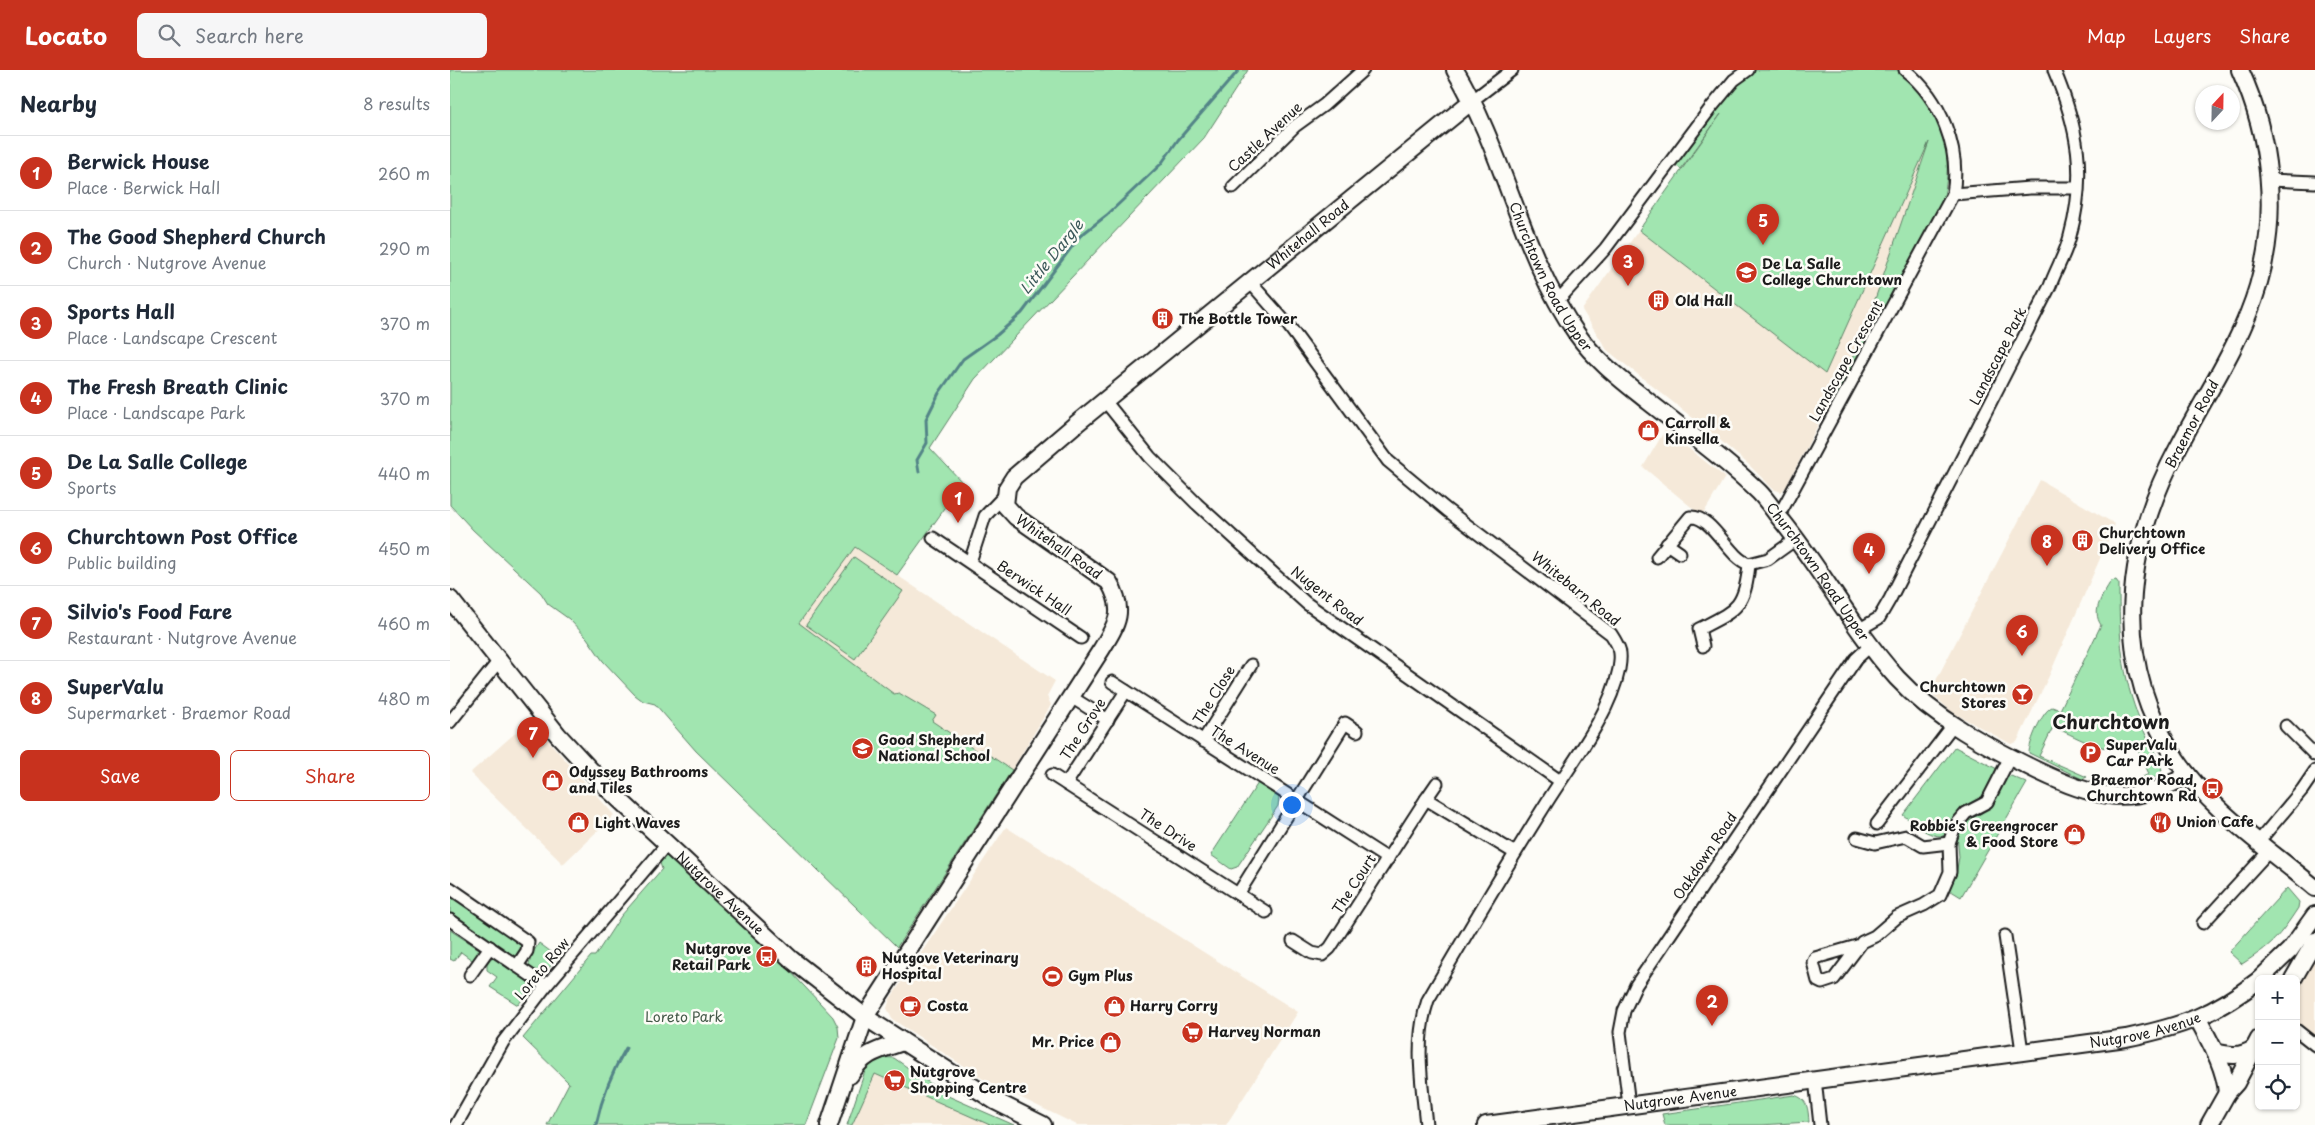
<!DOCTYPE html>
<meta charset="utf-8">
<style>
body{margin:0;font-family:"Playpen Sans",sans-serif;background:#f6f6f7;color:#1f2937}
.controls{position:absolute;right:15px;bottom:15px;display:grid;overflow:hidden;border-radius:8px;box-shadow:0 1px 4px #0004}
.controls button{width:45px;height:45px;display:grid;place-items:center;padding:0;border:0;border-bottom:1px solid #e0e1e3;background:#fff;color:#1f2937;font:25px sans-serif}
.compass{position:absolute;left:1745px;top:15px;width:45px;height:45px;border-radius:50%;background:#fff;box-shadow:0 1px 4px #0004;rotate:22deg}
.you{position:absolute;left:841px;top:734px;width:18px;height:18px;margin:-12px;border:4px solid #fff;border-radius:50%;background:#1a73e8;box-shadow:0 0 0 8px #1a73e833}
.badge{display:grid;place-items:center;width:32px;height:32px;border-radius:50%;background:#c8321e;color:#fff;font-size:16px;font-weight:700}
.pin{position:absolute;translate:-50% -41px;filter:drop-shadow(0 1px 2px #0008)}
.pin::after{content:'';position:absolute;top:26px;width:18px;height:15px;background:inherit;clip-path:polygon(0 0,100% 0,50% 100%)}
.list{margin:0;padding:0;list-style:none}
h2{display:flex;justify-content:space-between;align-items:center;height:65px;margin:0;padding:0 20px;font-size:21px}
h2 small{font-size:16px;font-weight:400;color:#747a83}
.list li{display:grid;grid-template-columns:32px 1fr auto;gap:15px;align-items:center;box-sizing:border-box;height:75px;padding:0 20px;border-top:1px solid #e0e1e3}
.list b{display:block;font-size:19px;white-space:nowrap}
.list p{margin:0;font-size:16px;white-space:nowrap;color:#747a83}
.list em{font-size:16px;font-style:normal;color:#747a83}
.actions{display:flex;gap:10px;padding:15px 20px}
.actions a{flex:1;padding:11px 0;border:1px solid #c8321e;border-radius:8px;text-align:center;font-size:18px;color:#c8321e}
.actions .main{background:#c8321e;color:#fff}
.icon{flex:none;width:28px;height:28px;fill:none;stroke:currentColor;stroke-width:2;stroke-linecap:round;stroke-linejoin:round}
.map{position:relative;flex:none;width:1865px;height:1055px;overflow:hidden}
header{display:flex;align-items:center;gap:30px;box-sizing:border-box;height:70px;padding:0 25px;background:#c8321e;color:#fff}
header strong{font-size:24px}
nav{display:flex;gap:28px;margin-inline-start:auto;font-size:18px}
.search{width:350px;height:45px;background:#f6f6f7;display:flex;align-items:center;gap:12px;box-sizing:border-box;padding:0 18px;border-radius:8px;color:#747a83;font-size:19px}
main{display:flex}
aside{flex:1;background:#fff}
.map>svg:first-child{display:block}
.built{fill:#f5e9d9}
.green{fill:#a1e5b0;stroke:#5e8066}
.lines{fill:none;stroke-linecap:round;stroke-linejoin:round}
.stream{stroke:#538487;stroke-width:3}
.street-casing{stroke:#1c1c1c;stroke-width:15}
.secondary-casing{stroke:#1c1c1c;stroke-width:20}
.street{stroke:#fdfcf7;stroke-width:11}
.secondary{stroke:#fdfcf7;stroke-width:16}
.labels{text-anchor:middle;stroke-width:5;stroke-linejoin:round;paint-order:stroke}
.street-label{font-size:14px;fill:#1c1c1c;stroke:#fdfcf7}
.poi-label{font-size:14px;font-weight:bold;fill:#1c1c1c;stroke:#fdfcf7;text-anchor:start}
.park-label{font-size:14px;fill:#445848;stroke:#fdfcf7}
.water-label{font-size:15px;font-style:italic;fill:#3c595a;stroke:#fdfcf7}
.district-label{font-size:19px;font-weight:bold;fill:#1c1c1c;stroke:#fdfcf7}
</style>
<header>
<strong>Locato</strong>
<div class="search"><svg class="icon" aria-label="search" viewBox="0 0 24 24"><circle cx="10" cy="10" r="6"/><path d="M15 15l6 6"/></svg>Search here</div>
<nav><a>Map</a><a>Layers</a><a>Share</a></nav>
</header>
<main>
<aside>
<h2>Nearby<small>8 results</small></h2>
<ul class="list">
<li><span class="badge">1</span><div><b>Berwick House</b><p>Place · Berwick Hall</p></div><em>260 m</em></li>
<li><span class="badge">2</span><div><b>The Good Shepherd Church</b><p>Church · Nutgrove Avenue</p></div><em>290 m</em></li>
<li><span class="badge">3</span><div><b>Sports Hall</b><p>Place · Landscape Crescent</p></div><em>370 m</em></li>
<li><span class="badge">4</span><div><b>The Fresh Breath Clinic</b><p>Place · Landscape Park</p></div><em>370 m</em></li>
<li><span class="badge">5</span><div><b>De La Salle College</b><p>Sports</p></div><em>440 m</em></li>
<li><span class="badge">6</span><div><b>Churchtown Post Office</b><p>Public building</p></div><em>450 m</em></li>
<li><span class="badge">7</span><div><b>Silvio's Food Fare</b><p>Restaurant · Nutgrove Avenue</p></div><em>460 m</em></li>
<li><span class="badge">8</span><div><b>SuperValu</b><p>Supermarket · Braemor Road</p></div><em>480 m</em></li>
</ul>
<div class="actions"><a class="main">Save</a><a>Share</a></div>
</aside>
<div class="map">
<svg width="1865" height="1055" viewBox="0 0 1865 1055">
<rect width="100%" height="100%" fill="#fdfcf7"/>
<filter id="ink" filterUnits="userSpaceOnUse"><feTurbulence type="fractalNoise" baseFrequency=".02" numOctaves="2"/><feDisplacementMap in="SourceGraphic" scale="10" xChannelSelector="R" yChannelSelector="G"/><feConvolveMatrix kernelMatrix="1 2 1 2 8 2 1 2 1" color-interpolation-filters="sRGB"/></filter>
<g filter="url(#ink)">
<g class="built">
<polygon points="1366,0 1470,50 1483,62 1410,273 1336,417 1331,422 1323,419 1298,394 1258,360 1157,280 1132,240 1271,44"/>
<polygon points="1215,360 1275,407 1252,446 1193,397"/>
<polygon points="1590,410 1665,454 1599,606 1567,672 1561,674 1502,642 1480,622"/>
<polygon points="405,477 605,611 597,626 601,635 562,700 447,877 246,681"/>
<polygon points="80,650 164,745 113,794 20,703"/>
<polygon points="556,757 848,942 776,1055 627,1055 536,1011 442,949 437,938 440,929"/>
<polygon points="1865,885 1865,969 1846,953 1846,916"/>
<polygon points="444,988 498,1026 564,1055 397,1055 417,995"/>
</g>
<g class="green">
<polygon points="0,0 798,0 754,68 525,309 480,378 513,413 447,505 405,477 349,553 444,624 449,623 486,645 482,651 528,682 530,679 562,700 447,877 246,681 205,634 193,631 185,625 153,591 137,568 119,549 98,534 91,523 23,460 0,435"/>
<path d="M 1304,0 L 1448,0 C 1492,38 1508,84 1490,140 L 1386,333 L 1380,330 L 1410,273 L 1479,72 L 1375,304 L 1189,160 L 1271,44 L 1231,99 L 1225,95 L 1291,10 Z"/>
<polygon points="404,487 453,521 405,589 356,555"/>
<path d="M 1666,510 L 1669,514 C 1669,567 1671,604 1691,654 C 1697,670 1707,684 1712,700 L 1709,706 L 1679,717 L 1650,715 L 1651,712 L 1680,713 L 1699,704 L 1686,675 C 1649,685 1636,670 1603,657 L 1589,686 L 1637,707 L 1632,709 L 1579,683 C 1579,673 1592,641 1602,637 L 1610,640 L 1651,555 C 1641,540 1653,525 1661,511 Z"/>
<path d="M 1505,677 L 1549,700 L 1536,724 L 1527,733 L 1511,742 L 1501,751 L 1494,766 C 1477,767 1465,754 1453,745 Z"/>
<polygon points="1561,706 1577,713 1511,827 1498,819 1506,805 1509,787 1507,764 1514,754 1533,742 1540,735 1556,708"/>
<polygon points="808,713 829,727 828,736 787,797 781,799 761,785"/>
<polygon points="226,779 383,947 388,957 389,968 356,1055 97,1055 119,1013 73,968 141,886 145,886 171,846 212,799 210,793 216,784"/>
<path d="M 1837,818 L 1849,832 L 1848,838 C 1829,867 1822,875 1792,894 L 1779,882 Z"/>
<polygon points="0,823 72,873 72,882 63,887 0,844"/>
<polygon points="0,860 32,881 27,889 22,890 11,882 4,891 0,889"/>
<polygon points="89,873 108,887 93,905 78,898 82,884"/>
<path d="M 41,888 C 56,888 73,906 82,917 L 68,935 L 40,917 L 47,907 L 37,900 L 37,894 Z"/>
<polygon points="428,987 444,988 498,1026 564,1055 540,1055 425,1004 402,1055 397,1055 417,995"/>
<path d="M 1344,1025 C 1358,1029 1358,1039 1359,1052 L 1310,1055 L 1215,1055 L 1212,1044 Z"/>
</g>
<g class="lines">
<g class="stream">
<polyline points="469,402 467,390 477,373 476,349 489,323 513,289 547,265 572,243 630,166 657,145 711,94 728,70 789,0"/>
<path d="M 146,1055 C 152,1027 161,1003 176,978"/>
</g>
<defs>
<g id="street">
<polyline points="1023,30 1062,0"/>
<polyline points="1818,110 1865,112"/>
<polyline points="783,117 845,56 874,35 913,0"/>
<polyline points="1503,124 1580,118 1627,118"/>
<path d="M 800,212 L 838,255 L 938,391 L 997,440 L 1161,564 C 1170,578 1172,582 1169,599 C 1160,645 1122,692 1097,732 C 1056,797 1017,863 978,930 C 964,971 972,1013 976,1055"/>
<polyline points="1105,229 1113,225 1155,179 1260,39 1284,10 1298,0"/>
<polyline points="655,331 700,387 747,434 856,533 1110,711"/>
<path d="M 1327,445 L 1333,438 L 1503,124 C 1511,79 1491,29 1455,0"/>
<polyline points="483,468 631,568"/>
<polyline points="1217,474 1230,483"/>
<path d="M 1207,487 L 1240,447 C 1263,445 1278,488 1299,494 L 1318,489 L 1346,469"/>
<polyline points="520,492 535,446 555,425"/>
<path d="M 1410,559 L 1429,548 L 1440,529 L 1600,216 C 1606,199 1616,183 1620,166 C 1637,104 1628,57 1604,0"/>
<path d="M 1253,576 L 1249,559 C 1286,540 1295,538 1299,494"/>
<polyline points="662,612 938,789"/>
<polyline points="621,627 658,650"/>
<polyline points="0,652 48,592"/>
<polyline points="1836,656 1865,685"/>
<polyline points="753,671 801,595"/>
<polyline points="602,705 816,842"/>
<polyline points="616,714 676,621"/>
<polyline points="976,729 987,713"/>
<polyline points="1427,754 1503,655"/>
<polyline points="1407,768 1425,773 1456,766 1473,776 1499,773 1505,756 1516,743 1537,732 1560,687"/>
<polyline points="1809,771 1852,720 1865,701"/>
<polyline points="0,818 78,872 77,881 67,896"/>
<polyline points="788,824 895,653 907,661"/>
<polyline points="0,850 96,916"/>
<polyline points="1753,853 1820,780"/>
<polyline points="1555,866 1572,981"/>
<polyline points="843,871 862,883 872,885 880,878 976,729 1065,783"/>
<polyline points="1407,876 1365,888 1363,892 1368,911 1372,913 1384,909 1412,872 1425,866 1447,847 1474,835 1490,825 1500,802 1499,773"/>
<polyline points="20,905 40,877"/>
<polyline points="1846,960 1865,975"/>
<polyline points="1365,1009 1370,1055"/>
<polyline points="1179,1035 1170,962 1174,941 1186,915 1406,589 1421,575"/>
<polyline points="6,1055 53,972 96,916 217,774"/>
</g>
<g id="secondary">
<path id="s1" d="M 1005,0 C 1055,83 1071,184 1127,264 C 1146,291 1173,311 1199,332 C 1236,361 1275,389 1309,422 C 1318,431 1325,443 1333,452 C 1373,502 1404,560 1447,608 C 1486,650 1537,676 1588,701 C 1645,728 1681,738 1738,705"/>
<path d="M 1790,0 C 1821,68 1829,144 1808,216 C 1791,274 1755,325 1728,378 C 1674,479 1661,590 1726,689 C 1760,740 1819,779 1865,818"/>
<path id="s2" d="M 0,529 L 108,665 L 160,721 L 342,890 L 415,947 L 545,1031 L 593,1055"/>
<polyline points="1810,909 1840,880 1865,845"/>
<polyline points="1843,909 1865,871"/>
<path d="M 1748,949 C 1760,972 1775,997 1777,1023"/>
<path d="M 1765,982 C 1780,986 1790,987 1803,979"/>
<path d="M 400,1005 C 414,982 429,980 453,972"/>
<path id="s3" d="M 379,1055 L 415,947 L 651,580 C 667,554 676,541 659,512 L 566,447 L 555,435 L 557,418 L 564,407 L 626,354 L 1023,30"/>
<path id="s4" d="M 1036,1055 L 1676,968 C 1733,956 1762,946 1809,910"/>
<polyline points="1759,1055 1777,1023 1786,1013 1809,969"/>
</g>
</defs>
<use href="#street" class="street-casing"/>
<use href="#secondary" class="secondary-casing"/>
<use href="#street" class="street"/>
<use href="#secondary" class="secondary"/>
</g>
</g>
<defs>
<symbol id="school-disc" viewBox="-11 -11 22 22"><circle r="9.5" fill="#c8321e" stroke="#fdfcf7"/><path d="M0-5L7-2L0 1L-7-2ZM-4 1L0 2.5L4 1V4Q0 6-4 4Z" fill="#fff"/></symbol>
<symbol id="building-disc" viewBox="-11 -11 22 22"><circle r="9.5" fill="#c8321e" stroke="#fdfcf7"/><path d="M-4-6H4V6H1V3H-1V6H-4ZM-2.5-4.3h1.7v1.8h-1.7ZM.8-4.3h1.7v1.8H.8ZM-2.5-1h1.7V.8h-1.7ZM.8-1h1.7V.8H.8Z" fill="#fff"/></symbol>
<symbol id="shop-disc" viewBox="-11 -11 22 22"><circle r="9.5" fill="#c8321e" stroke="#fdfcf7"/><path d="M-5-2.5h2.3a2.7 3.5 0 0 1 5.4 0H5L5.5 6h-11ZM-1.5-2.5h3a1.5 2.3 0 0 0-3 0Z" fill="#fff"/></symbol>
<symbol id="bar-disc" viewBox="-11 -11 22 22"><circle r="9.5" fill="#c8321e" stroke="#fdfcf7"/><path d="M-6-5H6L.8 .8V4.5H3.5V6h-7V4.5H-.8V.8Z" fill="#fff"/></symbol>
<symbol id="parking-disc" viewBox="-11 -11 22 22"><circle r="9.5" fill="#c8321e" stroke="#fdfcf7"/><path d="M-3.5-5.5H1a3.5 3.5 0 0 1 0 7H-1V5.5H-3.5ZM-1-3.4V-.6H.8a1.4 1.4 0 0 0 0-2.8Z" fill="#fff"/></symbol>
<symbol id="bus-disc" viewBox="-11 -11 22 22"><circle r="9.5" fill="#c8321e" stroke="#fdfcf7"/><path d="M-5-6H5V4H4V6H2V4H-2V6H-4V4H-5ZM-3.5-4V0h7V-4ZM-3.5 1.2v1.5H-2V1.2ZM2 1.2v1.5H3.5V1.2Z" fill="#fff"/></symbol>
<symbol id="restaurant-disc" viewBox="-11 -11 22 22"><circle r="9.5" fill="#c8321e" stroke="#fdfcf7"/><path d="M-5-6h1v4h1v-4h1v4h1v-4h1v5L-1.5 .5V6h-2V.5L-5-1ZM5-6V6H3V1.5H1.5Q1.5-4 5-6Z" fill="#fff"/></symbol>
<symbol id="stadium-disc" viewBox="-11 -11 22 22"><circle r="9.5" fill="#c8321e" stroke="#fdfcf7"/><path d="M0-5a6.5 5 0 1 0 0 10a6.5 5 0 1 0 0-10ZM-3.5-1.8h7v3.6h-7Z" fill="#fff"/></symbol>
<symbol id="cafe-disc" viewBox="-11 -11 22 22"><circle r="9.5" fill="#c8321e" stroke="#fdfcf7"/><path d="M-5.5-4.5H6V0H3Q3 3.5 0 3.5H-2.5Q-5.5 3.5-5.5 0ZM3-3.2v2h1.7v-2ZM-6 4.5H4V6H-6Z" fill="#fff"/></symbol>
<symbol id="supermarket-disc" viewBox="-11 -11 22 22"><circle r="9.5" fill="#c8321e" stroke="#fdfcf7"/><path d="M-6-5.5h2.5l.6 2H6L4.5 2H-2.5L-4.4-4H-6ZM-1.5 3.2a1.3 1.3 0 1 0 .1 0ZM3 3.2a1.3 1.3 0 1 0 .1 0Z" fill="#fff"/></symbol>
</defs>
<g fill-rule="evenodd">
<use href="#school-disc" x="1284" y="190" width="25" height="25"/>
<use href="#building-disc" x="1196" y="218" width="25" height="25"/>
<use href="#building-disc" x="700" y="236" width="25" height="25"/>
<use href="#shop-disc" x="1186" y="348" width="25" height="25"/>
<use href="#building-disc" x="1620" y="458" width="25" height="25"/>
<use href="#bar-disc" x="1560" y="612" width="25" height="25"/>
<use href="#school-disc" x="400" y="666" width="25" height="25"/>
<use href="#parking-disc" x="1628" y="670" width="25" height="25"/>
<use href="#shop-disc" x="90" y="698" width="25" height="25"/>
<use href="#bus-disc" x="1750" y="706" width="25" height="25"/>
<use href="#restaurant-disc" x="1698" y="740" width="25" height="25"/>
<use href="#shop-disc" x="116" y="740" width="25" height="25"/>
<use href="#shop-disc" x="1612" y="752" width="25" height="25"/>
<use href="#bus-disc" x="304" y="874" width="25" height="25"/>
<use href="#building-disc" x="404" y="884" width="25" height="25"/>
<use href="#stadium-disc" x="590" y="894" width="25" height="25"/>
<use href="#cafe-disc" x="448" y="924" width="25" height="25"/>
<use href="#shop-disc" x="652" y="924" width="25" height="25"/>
<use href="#supermarket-disc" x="730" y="950" width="25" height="25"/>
<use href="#shop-disc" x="648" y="960" width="25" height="25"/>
<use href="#supermarket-disc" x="432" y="998" width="25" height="25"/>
</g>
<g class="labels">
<g class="street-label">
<text transform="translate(815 67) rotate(-43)" y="5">Castle Avenue</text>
<text dy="5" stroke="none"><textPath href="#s3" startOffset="1165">Whitehall Road</textPath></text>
<text dy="5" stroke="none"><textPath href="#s1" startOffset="228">Churchtown Road Upper</textPath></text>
<text transform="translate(1548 286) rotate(-63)" y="5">Landscape Park</text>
<text transform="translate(1396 291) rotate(-61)" y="5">Landscape Crescent</text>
<text transform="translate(1742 354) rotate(-62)" y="5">Braemor Road</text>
<text transform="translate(609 477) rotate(35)" y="5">Whitehall Road</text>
<text dy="5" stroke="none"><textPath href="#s1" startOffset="632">Churchtown Road Upper</textPath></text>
<text transform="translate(584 518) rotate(34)" y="5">Berwick Hall</text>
<text transform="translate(1126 519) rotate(39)" y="5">Whitebarn Road</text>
<text transform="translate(877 526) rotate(38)" y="5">Nugent Road</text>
<text transform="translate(764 625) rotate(-58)" y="5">The Close</text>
<text transform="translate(633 659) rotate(-57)" y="5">The Grove</text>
<text transform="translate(795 680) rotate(32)" y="5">The Avenue</text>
<text transform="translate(718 760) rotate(33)" y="5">The Drive</text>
<text transform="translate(1255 786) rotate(-56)" y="5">Oakdown Road</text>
<text transform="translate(904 814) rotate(-57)" y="5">The Court</text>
<text dy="5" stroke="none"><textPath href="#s2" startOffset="400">Nutgrove Avenue</textPath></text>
<text transform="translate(92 899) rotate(-50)" y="5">Loreto Row</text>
<text dy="5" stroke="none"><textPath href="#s4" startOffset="666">Nutgrove Avenue</textPath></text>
<text dy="5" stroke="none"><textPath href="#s4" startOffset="196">Nutgrove Avenue</textPath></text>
</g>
<g class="poi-label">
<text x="1312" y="199">De La Salle<tspan x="1312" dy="16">College Churchtown</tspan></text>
<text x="1225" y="236">Old Hall</text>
<text x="729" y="254">The Bottle Tower</text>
<text x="1215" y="358">Carroll &amp;<tspan x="1215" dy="16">Kinsella</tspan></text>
<text x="1649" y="468">Churchtown<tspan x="1649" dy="16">Delivery Office</tspan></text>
<text x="1556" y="622" text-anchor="end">Churchtown<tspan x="1556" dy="16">Stores</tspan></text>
<text x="428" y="675">Good Shepherd<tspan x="428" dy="16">National School</tspan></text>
<text x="1656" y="680">SuperValu<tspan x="1656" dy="16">Car PArk</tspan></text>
<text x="119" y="707">Odyssey Bathrooms<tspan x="119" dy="16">and Tiles</tspan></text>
<text x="1747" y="715" text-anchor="end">Braemor Road,<tspan x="1747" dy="16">Churchtown Rd</tspan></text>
<text x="1726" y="757">Union Cafe</text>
<text x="145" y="758">Light Waves</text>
<text x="1608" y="761" text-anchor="end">Robbie's Greengrocer<tspan x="1608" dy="16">&amp; Food Store</tspan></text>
<text x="301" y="884" text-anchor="end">Nutgrove<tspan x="301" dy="16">Retail Park</tspan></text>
<text x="432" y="893">Nutgove Veterinary<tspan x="432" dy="16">Hospital</tspan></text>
<text x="618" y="911">Gym Plus</text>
<text x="477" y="941">Costa</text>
<text x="680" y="941">Harry Corry</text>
<text x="758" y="967">Harvey Norman</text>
<text x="644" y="977" text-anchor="end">Mr. Price</text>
<text x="460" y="1007">Nutgrove<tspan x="460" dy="16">Shopping Centre</tspan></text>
</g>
<g class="park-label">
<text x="234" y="952">Loreto Park</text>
</g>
<g class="water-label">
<text transform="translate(602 187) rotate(-51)" y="5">Little Dargle</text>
</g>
<g class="district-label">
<text x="1661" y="659">Churchtown</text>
</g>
</g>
</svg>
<div class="controls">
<button>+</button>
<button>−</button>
<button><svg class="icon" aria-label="locate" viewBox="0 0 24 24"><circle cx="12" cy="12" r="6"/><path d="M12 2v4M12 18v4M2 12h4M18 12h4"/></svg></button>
</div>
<svg class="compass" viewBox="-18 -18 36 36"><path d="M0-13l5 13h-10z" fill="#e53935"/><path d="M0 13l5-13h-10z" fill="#747a83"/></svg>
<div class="you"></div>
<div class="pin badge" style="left:508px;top:453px">1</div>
<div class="pin badge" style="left:1262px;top:956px">2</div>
<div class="pin badge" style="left:1178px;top:216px">3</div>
<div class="pin badge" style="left:1419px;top:504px">4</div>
<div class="pin badge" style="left:1313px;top:175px">5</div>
<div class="pin badge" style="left:1572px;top:586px">6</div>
<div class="pin badge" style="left:83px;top:688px">7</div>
<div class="pin badge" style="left:1597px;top:496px">8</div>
</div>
</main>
